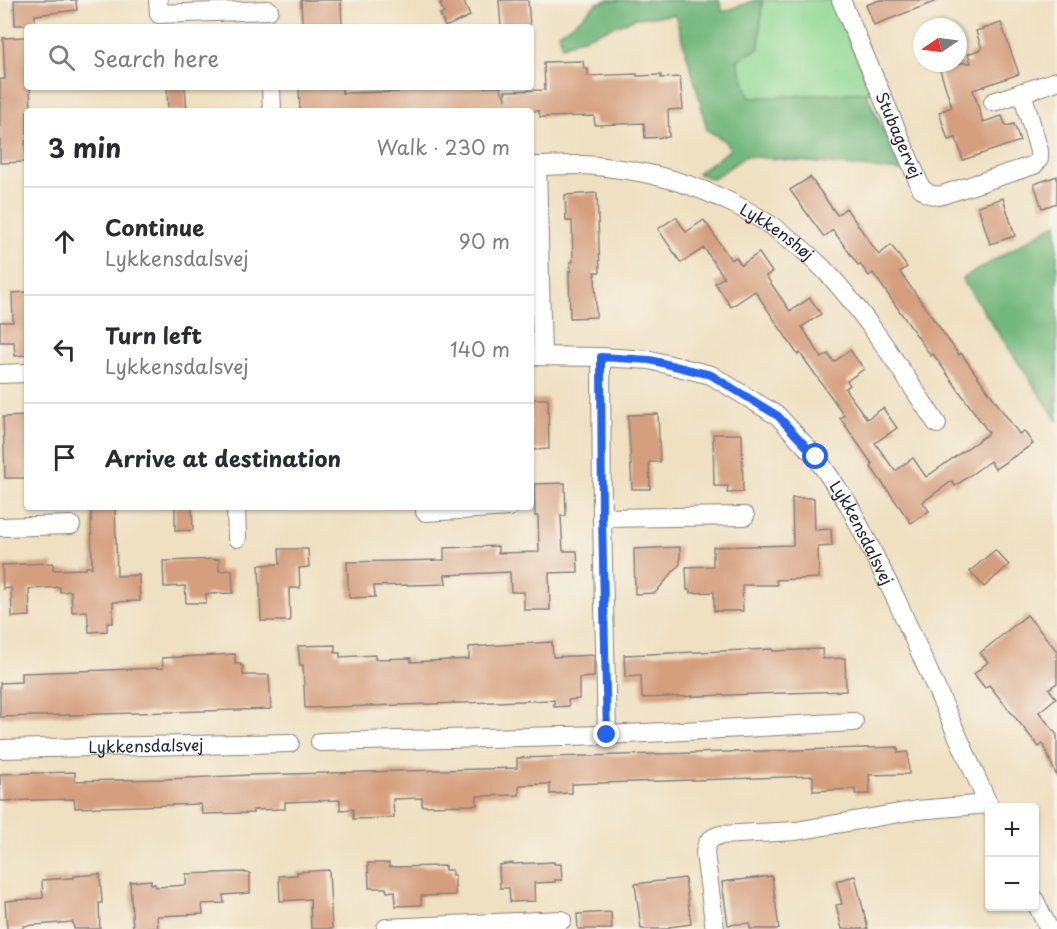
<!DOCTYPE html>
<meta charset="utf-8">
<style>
body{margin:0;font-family:"Playpen Sans",sans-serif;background:#f2f2f3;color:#2b2b33}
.controls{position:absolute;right:18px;bottom:18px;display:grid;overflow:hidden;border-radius:6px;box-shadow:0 2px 4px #0004}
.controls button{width:54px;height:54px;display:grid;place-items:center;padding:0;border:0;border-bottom:2px solid #e1e1e2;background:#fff;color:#2b2b33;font:30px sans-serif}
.compass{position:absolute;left:913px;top:18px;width:54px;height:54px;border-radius:50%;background:#fff;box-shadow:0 2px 4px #0004;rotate:257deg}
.stop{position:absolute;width:18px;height:18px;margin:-14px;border:4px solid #2563eb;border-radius:50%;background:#fff}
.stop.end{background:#2563eb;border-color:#fff;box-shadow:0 2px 6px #0008}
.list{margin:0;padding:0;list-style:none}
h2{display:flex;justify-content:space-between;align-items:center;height:78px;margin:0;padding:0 24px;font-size:26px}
h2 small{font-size:20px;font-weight:400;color:#7c7c81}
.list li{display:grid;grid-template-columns:39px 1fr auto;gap:18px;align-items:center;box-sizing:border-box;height:108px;padding:0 24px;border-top:2px solid #e1e1e2}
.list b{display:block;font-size:22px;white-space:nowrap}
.list p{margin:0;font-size:20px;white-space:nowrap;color:#7c7c81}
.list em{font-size:20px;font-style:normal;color:#7c7c81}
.icon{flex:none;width:33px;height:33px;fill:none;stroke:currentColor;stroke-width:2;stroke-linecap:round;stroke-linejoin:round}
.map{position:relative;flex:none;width:1057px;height:929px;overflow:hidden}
.search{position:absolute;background:#fff;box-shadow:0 2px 4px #0004;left:24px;top:24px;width:510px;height:66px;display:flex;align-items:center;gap:15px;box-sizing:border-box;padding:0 21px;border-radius:6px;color:#7c7c81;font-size:22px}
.panel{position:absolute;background:#fff;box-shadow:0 2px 4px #0004;left:24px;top:108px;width:510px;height:402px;border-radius:6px}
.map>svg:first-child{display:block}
.green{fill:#8fd893;stroke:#587d67;stroke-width:1.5}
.forest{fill:#73b87d;stroke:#4a6d5c;stroke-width:1.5}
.building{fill:#d59f7e}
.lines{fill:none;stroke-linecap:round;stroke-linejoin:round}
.street-casing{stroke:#88817e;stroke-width:20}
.street{stroke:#fff;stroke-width:18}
.route{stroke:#2563eb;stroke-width:8}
.labels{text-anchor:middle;stroke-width:4.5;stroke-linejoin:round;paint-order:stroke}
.street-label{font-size:16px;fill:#22223b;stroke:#f7f3e8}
</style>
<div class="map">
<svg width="1057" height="929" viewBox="0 0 1057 929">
<rect width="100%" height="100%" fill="#f7f3e8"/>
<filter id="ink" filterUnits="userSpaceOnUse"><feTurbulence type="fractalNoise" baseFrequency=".0167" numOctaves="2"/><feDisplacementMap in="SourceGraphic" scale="12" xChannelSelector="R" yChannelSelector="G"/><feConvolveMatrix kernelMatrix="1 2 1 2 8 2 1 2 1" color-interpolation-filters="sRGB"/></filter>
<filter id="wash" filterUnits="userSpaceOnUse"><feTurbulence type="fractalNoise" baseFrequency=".008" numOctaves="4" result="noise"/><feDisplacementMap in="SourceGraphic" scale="24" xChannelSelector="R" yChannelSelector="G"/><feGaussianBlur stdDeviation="1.35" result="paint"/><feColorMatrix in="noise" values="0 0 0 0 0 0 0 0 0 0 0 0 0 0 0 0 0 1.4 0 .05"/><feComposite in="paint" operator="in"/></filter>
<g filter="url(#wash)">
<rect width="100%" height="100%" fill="#efe0c1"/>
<polygon class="green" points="762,0 832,0 871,92 750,98 737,60 759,48"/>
<g class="forest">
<polygon points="608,0 719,0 723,12 755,0 762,0 759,48 737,60 750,98 866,92 901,171 746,156 713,179 697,173 731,149 722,139 707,130 698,93 675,15 636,18 562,46 559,33 582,17 596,4"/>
<polygon points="1057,223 1057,420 962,279"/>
</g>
<g id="blocks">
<g class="building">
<polygon points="14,0 76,0 77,10 35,15 35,25 15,25"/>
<polygon points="301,0 341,0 342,27 302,27"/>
<polygon points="440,0 463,0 470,16 445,27 440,14 444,13 440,4 441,4"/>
<polygon points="499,0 528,0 530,27 501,27"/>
<polygon points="880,0 937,0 937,1 874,25 866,5"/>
<polygon points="1001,23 1019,74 973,90 983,122 1002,116 1006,126 1014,124 1020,141 963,160 956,138 948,140 939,112 952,107 939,67 952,63 971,63 968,54 982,49 976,31"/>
<polygon points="27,37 27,87 30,87 31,111 27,111 27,141 25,141 26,162 0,163 0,79 5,79 3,38"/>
<polygon points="583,61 584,69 588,69 588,76 637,74 637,76 661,75 661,78 680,77 683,109 668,110 669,137 645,138 644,123 595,125 594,116 540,117 539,111 300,111 299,87 342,87 342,93 398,92 398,87 500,87 506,100 505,91 545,90 544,62"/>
<polygon points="167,87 185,87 187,111 168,111"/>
<polygon points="1057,176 1057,203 1042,208 1034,184"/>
<polygon points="810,177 837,215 846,208 879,255 891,245 907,267 900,272 959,355 961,353 1019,434 1024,431 1033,444 995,469 990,461 955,486 952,481 923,502 929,511 911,523 871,467 873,465 840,418 844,415 800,353 798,355 755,291 731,307 715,283 724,277 704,248 681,263 658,229 676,217 686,232 704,220 731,260 736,257 741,265 759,253 772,272 766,276 790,311 810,298 821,314 802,327 822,358 828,354 834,362 850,350 864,369 847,381 850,385 845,389 867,419 883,408 897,428 875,443 895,471 913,458 926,477 989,433 933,354 931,356 873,273 869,276 860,264 858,265 833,230 824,237 790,190"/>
<polygon points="597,193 600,272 595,272 596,317 570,318 569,271 571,271 570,262 573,262 572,221 566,221 565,195"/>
<polygon points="1003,198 1015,236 990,244 978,206"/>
<polygon points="27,292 27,355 15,356 14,342 0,342 0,322 13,322 12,293"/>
<polygon points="531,399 548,399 549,449 531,450"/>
<polygon points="658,414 660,462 649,462 650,489 632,489 628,415"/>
<polygon points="27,416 27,478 5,478 3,417"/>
<polygon points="713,434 742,434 743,492 727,493 728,486 714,486"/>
<polygon points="565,483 566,516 561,516 563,551 577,551 578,572 549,573 550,610 524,610 524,592 511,592 510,572 445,575 446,584 374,586 375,597 349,598 347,562 444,560 444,548 498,546 498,553 539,552 538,516 535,516 534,484"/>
<polygon points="792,498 814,498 815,530 831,529 832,546 818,547 819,578 776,580 777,585 742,585 743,611 714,611 714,592 690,593 690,590 687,590 686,567 713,566 713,547 793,545"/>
<polygon points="91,507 115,507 117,576 139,575 140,601 113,602 113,623 107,623 107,631 89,632 87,611 72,612 71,591 60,592 60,587 29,589 30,616 12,617 11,588 3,589 2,565 53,563 53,570 86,569 86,567 92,567"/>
<polygon points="175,507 192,507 193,530 175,531"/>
<polygon points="680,547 680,564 655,593 635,594 634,549"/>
<polygon points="279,549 308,549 309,567 299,568 300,588 289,588 290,621 261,621 259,565 280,564"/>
<polygon points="995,550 1009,565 984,587 970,571"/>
<polygon points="219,559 219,571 232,570 233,593 206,594 206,603 186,603 185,586 164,587 163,561"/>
<polygon points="1027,615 1057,651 1057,683 1049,689 1056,698 1039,712 1057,735 1057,777 1043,744 1039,747 989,685 985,688 974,674 988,662 980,653"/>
<polygon points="552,642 553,657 594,655 594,677 579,678 579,699 568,700 569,706 554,707 554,700 305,708 303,665 300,665 298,646 335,645 335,653 340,653 340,657 375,655 375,659 411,658 411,662 469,659 469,647"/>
<polygon points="773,649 773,651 822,649 823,659 845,658 846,691 642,698 641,676 625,677 624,655"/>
<polygon points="235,654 235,664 241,664 241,666 243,666 243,675 269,675 271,709 0,717 0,683 21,682 21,673 163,668 162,658"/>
<polygon points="898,747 898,753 908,752 909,774 869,775 870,794 855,794 855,789 813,791 813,776 572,784 572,793 550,794 550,784 519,785 519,795 477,796 477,805 422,806 422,798 393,799 394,818 353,819 353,809 340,810 340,800 285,802 285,809 253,810 253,813 202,814 201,804 75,808 74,799 0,801 0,774 75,772 75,781 167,779 251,775 517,768 517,758"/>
<polygon points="554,862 554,864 561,864 562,880 555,880 555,882 534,883 535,901 510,902 509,888 500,888 499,865 513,863 513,864"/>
<polygon points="368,863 389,863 389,867 445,866 445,870 452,870 452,875 455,875 455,895 421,896 421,905 396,906 395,891 387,892 386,888 369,888"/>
<polygon points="329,870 332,929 311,929 310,899 280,901 279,876 297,875 297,872"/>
<polygon points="245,872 245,873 250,873 250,893 223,895 224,903 202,904 203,914 157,916 158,928 133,929 130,882 151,880 151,884 155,884 156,887 186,885 186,874"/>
<polygon points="100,874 102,903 99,903 100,929 74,929 73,922 23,926 23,929 7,929 5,901 43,898 42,880 70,878 74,878 74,876"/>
<polygon points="772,876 779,929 750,929 750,923 728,925 722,882"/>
<polygon points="855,876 868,929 842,929 836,905 842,904 836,881"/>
<polygon points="685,878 691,924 669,927 669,929 641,929 635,884"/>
<polygon points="611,912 612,929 578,929 577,914"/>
</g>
</g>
</g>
<g filter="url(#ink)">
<use href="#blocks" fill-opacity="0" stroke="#88817e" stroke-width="1.5"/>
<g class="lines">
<defs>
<g id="street">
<polyline points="158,0 159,14 269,10"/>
<path id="s1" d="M 841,0 L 912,166 L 921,188 L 929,194 L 939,196 L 1034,165 L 1039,159 L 1039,151 L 1022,92"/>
<polyline points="271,87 272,111"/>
<polyline points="993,102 1057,81"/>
<path id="s2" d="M 531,166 C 548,166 565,165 581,165 C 592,165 603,167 613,168 C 697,178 776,216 833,279 C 872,323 904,375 937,424"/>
<polyline points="537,166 542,355"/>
<path id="s3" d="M 531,356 L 601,357 L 650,360 L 711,375 L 778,416 L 816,457 L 849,505 L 896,599 L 990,808"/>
<polyline points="601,357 602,518 607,735"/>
<polyline points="0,374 27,373"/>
<polyline points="236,507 237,538"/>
<polyline points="425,507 425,512 509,507"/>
<polyline points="602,518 745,516"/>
<polyline points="0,527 71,525"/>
<polyline points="320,742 607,735 854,722"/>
<path id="s4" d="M 0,749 L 290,743"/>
<polyline points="1034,899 1049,929"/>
<polyline points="386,929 386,928 562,920"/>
<path d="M 715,929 L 705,853 C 706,842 710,838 720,835 L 796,831 L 917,810 L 989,804"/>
</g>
</defs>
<use href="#street" class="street-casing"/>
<use href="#street" class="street"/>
</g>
</g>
<g class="lines" filter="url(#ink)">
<polyline class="route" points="607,735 602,518 601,357 650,360 711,375 778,416 816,457"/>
</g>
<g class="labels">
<g class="street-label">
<text dy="6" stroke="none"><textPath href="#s1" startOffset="147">Stubagervej</textPath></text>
<text dy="6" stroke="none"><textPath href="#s2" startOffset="260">Lykkenshøj</textPath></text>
<text dy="6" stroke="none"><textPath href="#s3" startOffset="405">Lykkensdalsvej</textPath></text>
<text dy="6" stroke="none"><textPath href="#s4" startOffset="146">Lykkensdalsvej</textPath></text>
</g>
</g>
</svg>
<div class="controls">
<button>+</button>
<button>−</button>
</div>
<svg class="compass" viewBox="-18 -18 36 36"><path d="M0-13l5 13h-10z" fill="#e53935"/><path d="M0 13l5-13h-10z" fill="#7c7c81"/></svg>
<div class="stop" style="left:816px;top:457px"></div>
<div class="stop end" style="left:607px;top:735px"></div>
<div class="search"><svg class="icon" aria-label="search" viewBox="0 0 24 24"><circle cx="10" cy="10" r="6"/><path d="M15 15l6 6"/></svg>Search here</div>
<section class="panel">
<h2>3 min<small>Walk · 230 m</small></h2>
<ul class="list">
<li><svg class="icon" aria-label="ahead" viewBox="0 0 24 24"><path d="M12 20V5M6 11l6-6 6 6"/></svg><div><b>Continue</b><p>Lykkensdalsvej</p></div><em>90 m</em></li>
<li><svg class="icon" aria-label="left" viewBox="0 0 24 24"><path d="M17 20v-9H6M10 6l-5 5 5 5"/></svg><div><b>Turn left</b><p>Lykkensdalsvej</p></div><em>140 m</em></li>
<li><svg class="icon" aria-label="arrive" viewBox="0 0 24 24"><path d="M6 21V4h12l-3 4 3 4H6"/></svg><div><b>Arrive at destination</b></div></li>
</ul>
</section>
</div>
